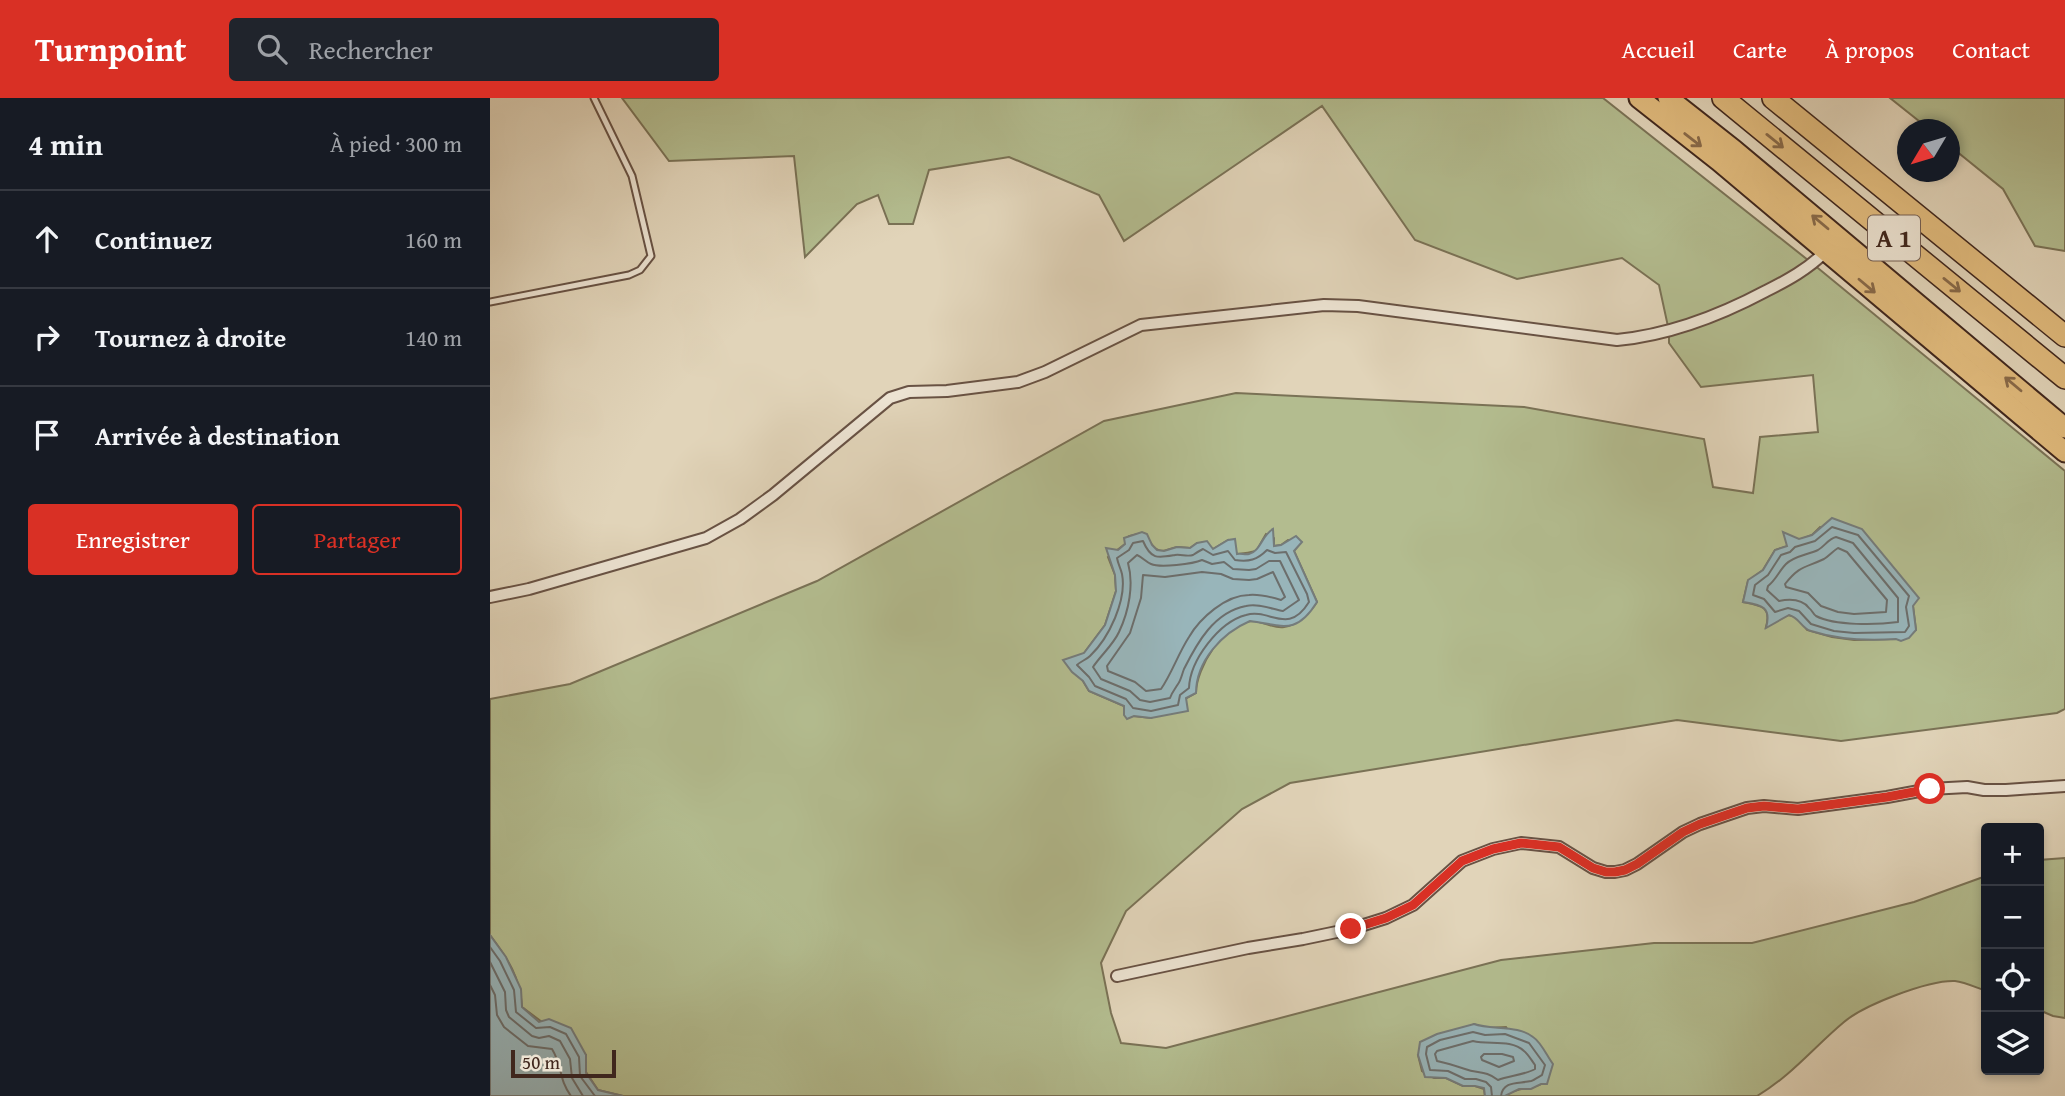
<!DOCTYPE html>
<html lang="fr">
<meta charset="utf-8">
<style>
body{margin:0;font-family:"Gentium Book Plus",serif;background:#20242c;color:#f1f3f6}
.controls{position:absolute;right:21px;bottom:21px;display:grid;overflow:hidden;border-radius:7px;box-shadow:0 4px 10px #0003}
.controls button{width:63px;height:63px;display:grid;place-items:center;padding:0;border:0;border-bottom:2px solid #363941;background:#171b24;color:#f1f3f6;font:35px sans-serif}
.compass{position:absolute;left:1407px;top:21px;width:63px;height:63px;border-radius:50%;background:#171b24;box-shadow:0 4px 10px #0003;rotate:232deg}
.scale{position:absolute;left:21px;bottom:18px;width:105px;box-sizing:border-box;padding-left:7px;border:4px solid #40271d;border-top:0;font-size:19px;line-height:24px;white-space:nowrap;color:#40271d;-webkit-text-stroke:5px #ece3d2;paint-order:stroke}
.stop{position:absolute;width:21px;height:21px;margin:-16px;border:5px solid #d93025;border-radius:50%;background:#fff}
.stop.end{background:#d93025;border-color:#fff;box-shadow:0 2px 7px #0008}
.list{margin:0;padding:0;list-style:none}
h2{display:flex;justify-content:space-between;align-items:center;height:91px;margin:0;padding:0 28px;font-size:30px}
h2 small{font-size:23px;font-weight:400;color:#9ea1a6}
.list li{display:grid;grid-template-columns:46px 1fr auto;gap:21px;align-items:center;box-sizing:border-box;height:98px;padding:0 28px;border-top:2px solid #363941}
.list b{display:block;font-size:26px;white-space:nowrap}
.list em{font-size:23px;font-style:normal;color:#9ea1a6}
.actions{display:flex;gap:14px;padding:21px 28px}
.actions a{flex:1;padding:16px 0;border:2px solid #d93025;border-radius:7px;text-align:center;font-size:24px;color:#d93025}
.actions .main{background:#d93025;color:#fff}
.icon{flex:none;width:38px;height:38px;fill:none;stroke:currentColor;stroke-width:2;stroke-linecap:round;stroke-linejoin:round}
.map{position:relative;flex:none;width:1575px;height:998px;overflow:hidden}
header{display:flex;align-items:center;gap:42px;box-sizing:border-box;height:98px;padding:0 35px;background:#d93025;color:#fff}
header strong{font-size:33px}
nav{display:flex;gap:38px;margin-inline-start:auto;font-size:24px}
.search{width:490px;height:63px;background:#20242c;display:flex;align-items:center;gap:18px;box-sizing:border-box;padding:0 24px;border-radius:7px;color:#9ea1a6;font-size:26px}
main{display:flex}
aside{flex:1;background:#171b24}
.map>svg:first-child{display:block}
.green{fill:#b3bc8f;stroke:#7a7256;stroke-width:2;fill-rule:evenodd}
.water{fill:#98b5ba;stroke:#757c7b;stroke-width:2}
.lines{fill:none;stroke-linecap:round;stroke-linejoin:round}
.shore{stroke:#6c6e6c;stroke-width:2}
.service-casing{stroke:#685244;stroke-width:9}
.minor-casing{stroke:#685244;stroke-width:14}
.trunk-casing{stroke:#40271d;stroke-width:23}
.motorway-casing{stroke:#40271d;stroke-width:24}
.service{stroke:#ece3d2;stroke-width:5}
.minor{stroke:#ece3d2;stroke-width:10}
.trunk{stroke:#e0ba7c;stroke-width:19}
.motorway{stroke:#e0ba7c;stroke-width:21}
.oneway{stroke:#886948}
.route{stroke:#d93025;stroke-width:9}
.labels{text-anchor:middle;stroke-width:5;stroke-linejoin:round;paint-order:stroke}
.shield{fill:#ece3d2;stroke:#745f53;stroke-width:2}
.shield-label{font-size:26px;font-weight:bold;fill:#40271d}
</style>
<header>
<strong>Turnpoint</strong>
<div class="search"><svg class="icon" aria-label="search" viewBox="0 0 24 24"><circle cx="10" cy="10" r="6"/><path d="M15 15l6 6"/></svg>Rechercher</div>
<nav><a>Accueil</a><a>Carte</a><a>À propos</a><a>Contact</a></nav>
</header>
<main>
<aside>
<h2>4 min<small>À pied · 300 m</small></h2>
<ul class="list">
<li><svg class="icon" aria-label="ahead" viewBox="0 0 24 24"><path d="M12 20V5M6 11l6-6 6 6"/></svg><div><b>Continuez</b></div><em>160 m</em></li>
<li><svg class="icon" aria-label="right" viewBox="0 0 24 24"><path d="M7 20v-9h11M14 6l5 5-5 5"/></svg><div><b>Tournez à droite</b></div><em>140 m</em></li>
<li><svg class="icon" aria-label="arrive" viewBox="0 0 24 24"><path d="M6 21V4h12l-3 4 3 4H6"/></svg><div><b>Arrivée à destination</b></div></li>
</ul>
<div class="actions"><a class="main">Enregistrer</a><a>Partager</a></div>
</aside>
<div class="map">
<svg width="1575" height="998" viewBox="0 0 1575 998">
<rect width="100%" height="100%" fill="#e1d4b9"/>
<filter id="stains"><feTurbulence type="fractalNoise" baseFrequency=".00286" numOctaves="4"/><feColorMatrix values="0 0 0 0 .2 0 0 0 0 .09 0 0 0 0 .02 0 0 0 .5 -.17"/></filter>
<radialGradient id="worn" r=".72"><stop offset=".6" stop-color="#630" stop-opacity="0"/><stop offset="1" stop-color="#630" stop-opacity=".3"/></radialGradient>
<g class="green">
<path d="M 132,0 L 1113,0 L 1323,166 L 1575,373 L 1575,611 L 1567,615 L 1351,643 L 1187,622 L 800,685 L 752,711 L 636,813 L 611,865 L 621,915 L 631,945 L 676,950 L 1011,862 L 1164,845 L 1262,845 L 1424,804 L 1496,778 L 1496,893 C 1487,890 1475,884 1465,883 C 1438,882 1374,907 1354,924 C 1324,949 1301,978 1267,998 L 1015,998 C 1026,989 1038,992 1051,986 L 1016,929 L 995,930 L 984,926 L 928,957 L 932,973 L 944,980 L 956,980 L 973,988 L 985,988 L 994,991 L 995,998 L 133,998 L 108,992 L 96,974 L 96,957 L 32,909 C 30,879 18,861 0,837 L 0,601 L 80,586 L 327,483 L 614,323 L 746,295 L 1034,309 L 1214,341 L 1223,389 L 1263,395 L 1270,339 L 1328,334 L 1323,277 L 1211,289 L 1179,245 L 1179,233 L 1169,187 L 1132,160 L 1027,181 L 925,142 L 832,8 L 634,143 L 609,97 L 519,59 L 439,72 L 423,126 L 399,126 L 388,97 L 367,106 L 315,159 L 304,58 L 179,63 ZM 1330,429 L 1423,508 L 1426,532 L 1406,541 L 1364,542 L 1342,539 L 1317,532 L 1307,519 L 1298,517 L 1276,529 C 1282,508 1270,507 1253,504 L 1258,483 L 1273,472 L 1285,452 L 1298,448 L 1294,435 L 1309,442 L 1322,437 ZM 652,435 C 658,439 659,444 664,449 C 671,457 679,450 687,449 C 692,449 696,450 700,450 L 707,445 L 723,451 L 738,442 L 747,456 C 771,453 764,456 776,436 L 784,440 L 784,448 L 791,447 L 798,442 L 811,444 L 804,453 L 827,504 C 820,515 807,527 794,529 C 784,531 772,523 762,523 C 734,524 706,570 706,595 L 661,620 L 644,618 L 634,608 L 599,593 L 593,583 L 594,555 L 615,527 L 626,493 L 625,477 L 618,459 L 635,446 L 639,438 Z"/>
<polygon points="1400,0 1575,0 1575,153 1545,148 1513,91 1460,48 1460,32 1439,31"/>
<polygon points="1575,760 1575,920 1563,918 1549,912 1549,762"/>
</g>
<g class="water">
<path d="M 1342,420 L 1372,431 L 1429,500 L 1423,508 L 1426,532 L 1419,540 L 1411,543 L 1406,541 C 1376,543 1349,542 1321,533 C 1311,530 1310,520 1299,517 L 1276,530 C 1282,508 1271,507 1253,504 L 1258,482 L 1273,472 L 1285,452 L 1297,448 L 1293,434 L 1309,441 L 1322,437 Z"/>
<path d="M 783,431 L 784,448 L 791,447 L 806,438 L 812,444 L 804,453 L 827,504 C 806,538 792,527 760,523 C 732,535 706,563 706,595 L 696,600 L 698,613 L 661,620 L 644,618 L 637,621 L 634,617 L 634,608 L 599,593 L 593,583 L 582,574 L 573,562 L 594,555 L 615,527 L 626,493 L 625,477 L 616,450 L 628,452 L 635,446 L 634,440 L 652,434 L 657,436 L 662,447 L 667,452 L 674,453 L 687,449 L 700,450 L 707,445 L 717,443 L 723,451 L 738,442 L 745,441 L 747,456 C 751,455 755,457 759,456 C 770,454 772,437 783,431 Z"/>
<polygon points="0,837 16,859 31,891 32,909 49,924 59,921 81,930 96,957 96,975 108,992 133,998 0,998"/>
<path d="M 984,926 C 1001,932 1029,927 1043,939 C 1051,944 1057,958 1063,966 L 1057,986 L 1051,986 L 1041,991 L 1029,991 L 1015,998 L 995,998 L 994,990 L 985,988 L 973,988 L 956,980 L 935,979 L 928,957 L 930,944 L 947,936 Z"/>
</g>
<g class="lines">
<g class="shore">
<polygon points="1342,429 1368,437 1419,498 1416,509 1419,528 1415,534 1364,535 1344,533 1321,526 1309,513 1298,510 1285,514 1274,501 1263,497 1265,487 1278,477 1291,457 1300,454 1305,449 1325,443"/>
<path d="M 1346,439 L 1363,445 L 1408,500 L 1408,524 C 1387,527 1345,528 1326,518 C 1323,516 1322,512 1319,510 C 1312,501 1299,501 1289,503 L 1277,492 L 1278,488 C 1286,482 1289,473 1296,466 C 1304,458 1317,457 1328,452 C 1335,448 1338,441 1346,439 Z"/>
<path d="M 653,443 C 661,462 668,460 685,457 C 691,456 697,459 703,457 C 706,455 709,453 713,451 L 723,457 L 738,453 L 745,462 C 759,464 767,462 777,452 L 785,455 L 796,454 L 817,496 L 819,504 C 798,538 780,510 756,517 C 729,524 700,562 699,590 L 690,597 L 688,607 L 661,613 L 643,610 L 636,601 L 605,588 L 599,579 L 587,567 C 591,563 596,562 600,558 C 619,540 637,502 632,476 C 631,471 628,466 627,460 L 639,452 L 643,445 Z"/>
<path d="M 1348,450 L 1357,454 L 1397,502 L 1396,514 L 1364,516 L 1348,514 L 1331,508 L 1318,495 L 1296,489 L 1295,486 C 1310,467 1315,470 1334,461 C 1339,458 1343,453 1348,450 Z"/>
<path d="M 647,457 C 652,459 656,464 661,466 C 670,470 703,466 712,462 L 722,466 L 734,464 L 743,471 L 759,472 L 766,471 L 779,463 L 790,463 L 809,502 L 793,513 C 782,511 768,505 756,508 C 724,514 707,545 694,571 C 692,576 691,582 688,586 C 685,591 682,594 680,600 L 660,604 L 650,602 L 640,593 L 611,581 L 603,569 C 611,557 623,547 629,534 C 639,513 644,486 638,465 Z"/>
<path d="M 712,474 L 731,476 L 743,481 L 759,482 L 767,481 L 783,474 L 795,499 L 791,502 C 781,499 770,496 759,497 C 736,497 710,520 699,539 C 688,556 682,575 671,591 L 656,593 L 645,584 L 618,573 L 617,568 L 640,535 L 651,500 L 653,477 L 675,479 Z"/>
<polyline points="0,849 10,863 24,892 26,914 46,930 60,929 76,936 89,959 90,978 105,998"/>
<polyline points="0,864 15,894 16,912 19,919 42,938 49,940 59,938 70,943 80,961 82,980 93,998"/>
<path d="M 0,887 L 5,897 L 7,917 L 14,929 L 38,948 L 62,951 C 73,969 68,980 81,998"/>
<path d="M 983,943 C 999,947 1021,941 1034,953 C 1038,956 1042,963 1045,967 L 1045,971 C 1037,976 1019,978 1008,982 C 995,972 988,976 975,971 C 966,968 956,965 947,963 L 945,956 L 947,953 Z"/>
<polygon points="994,956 1012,956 1023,959 1024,963 1009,969 992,962 991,959"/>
<path d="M 1002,998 L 1001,989 L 996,984 L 986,981 L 975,981 L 958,973 L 940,972 L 936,956 L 937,949 L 950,942 L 983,934 L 995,937 L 1015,936 L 1039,945 L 1055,967 L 1052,977 C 1050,978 1044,982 1041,983 C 1029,986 1013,982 1011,998"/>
</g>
<defs>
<polyline id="service" points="0,204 139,177 150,172 161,158 142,78 104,0"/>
<g id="minor">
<path d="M 0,499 L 39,491 L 216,440 L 250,421 L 283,397 L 400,300 L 419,294 L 457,293 L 528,284 L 555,274 L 651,227 L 834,207 L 868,208 L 1127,242 C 1180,237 1229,218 1276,193 C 1298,182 1318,171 1335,154"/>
<polyline points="627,878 758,850 813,841 861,831 896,820 923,807 972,763 1003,751 1031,745 1069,749 1103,770 1116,774 1125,774 1135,772 1147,766 1193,734 1210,726 1257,710 1274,708 1308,711 1397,699 1440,691 1477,689 1494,692 1516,692 1575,688"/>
</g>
<g id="trunk">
<polyline points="1149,0 1229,63 1575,354"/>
<polyline points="1178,0 1244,52 1575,330"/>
</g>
<g id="motorway">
<polyline points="1233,0 1575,280"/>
<polyline points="1283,0 1575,238"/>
</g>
</defs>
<use href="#service" class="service-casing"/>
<use href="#minor" class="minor-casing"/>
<use href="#trunk" class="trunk-casing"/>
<use href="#motorway" class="motorway-casing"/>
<use href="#service" class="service"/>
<use href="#minor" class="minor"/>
<use href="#trunk" class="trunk"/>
<use href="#motorway" class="motorway"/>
</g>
<defs><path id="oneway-shaft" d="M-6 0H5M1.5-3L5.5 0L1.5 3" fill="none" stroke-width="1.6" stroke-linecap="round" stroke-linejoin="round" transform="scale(1.75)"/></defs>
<g class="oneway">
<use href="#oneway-shaft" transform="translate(1203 42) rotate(38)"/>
<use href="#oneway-shaft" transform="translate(1285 43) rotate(39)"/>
<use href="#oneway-shaft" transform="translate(1330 124) rotate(-140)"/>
<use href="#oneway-shaft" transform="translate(1462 187) rotate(39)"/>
<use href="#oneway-shaft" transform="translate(1377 188) rotate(40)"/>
<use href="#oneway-shaft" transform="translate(1523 286) rotate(-140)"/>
</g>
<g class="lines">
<polyline class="route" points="861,831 896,820 923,807 972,763 1003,751 1031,745 1069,749 1103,770 1116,774 1125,774 1135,772 1147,766 1193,734 1210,726 1257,710 1274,708 1308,711 1397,699 1440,691"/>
</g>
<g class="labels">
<rect class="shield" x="1378" y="117.5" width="52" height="45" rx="5"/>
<g class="shield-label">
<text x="1404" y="149">A 1</text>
</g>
</g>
<rect width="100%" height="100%" filter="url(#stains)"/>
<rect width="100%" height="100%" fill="url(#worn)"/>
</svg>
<div class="controls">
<button>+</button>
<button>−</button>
<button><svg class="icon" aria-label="locate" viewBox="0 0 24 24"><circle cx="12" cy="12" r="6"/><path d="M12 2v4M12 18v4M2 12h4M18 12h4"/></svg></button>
<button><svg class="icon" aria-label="layers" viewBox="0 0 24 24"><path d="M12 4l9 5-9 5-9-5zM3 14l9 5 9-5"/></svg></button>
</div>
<svg class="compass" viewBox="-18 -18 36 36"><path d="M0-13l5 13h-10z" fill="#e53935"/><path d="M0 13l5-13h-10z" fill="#9ea1a6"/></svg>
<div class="scale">50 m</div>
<div class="stop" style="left:1440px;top:691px"></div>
<div class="stop end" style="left:861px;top:831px"></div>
</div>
</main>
